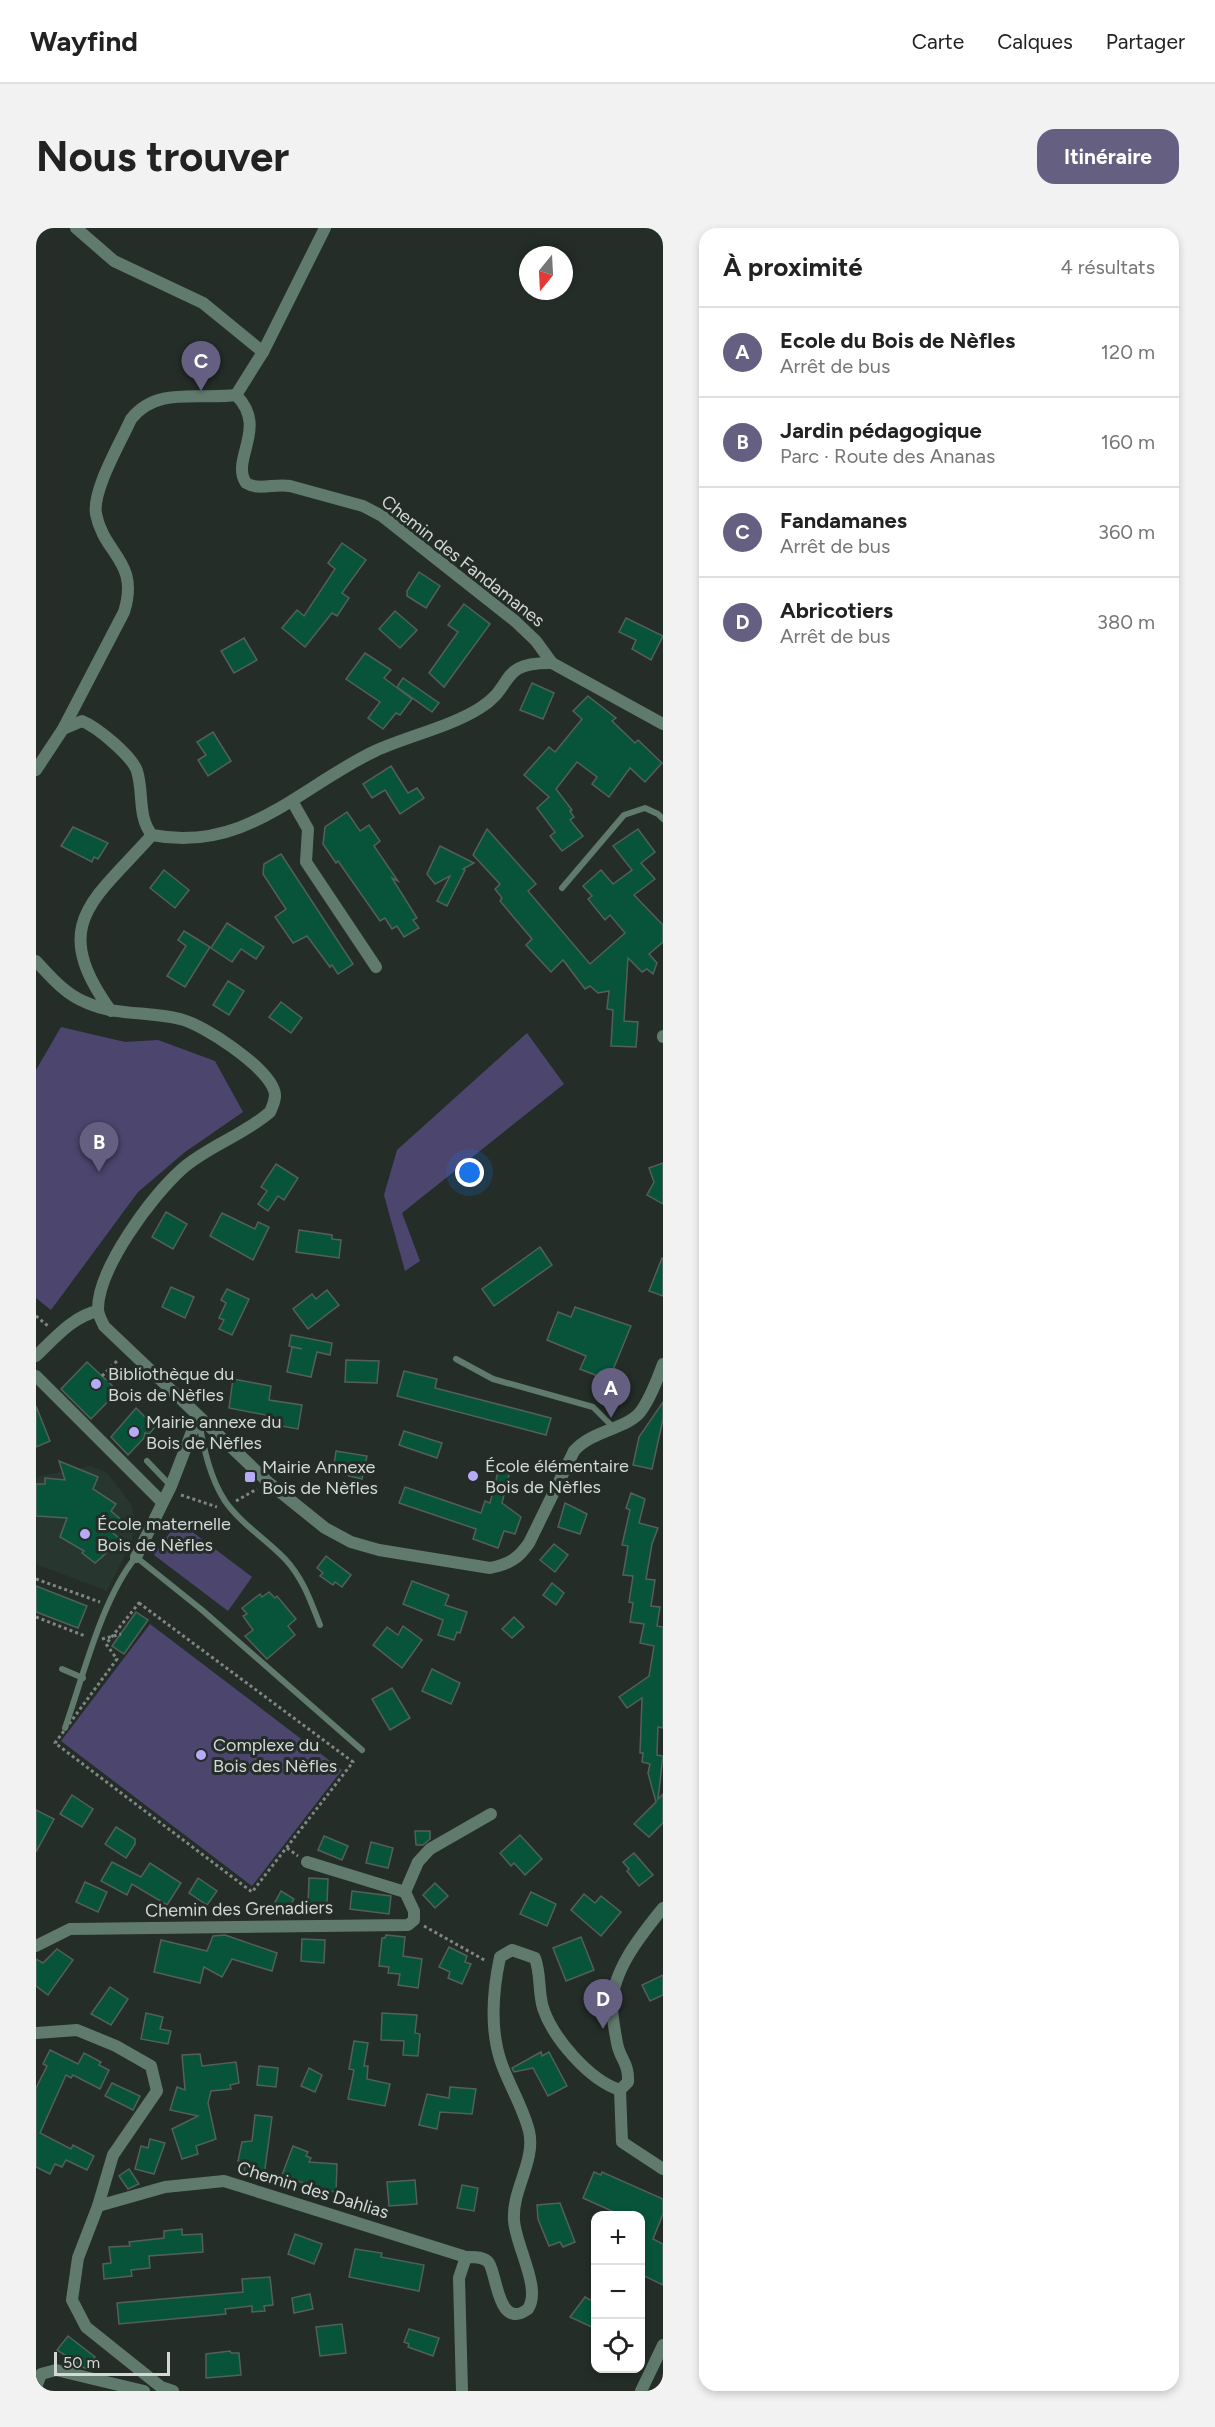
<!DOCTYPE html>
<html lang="fr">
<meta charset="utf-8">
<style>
body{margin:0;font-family:Figtree,sans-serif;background:#f2f2f2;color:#222}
.controls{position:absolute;right:18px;bottom:18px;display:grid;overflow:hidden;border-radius:12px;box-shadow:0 3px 9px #0003}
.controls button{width:54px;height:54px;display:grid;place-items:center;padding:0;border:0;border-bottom:2px solid #e0e0e0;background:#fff;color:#222;font:30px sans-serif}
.compass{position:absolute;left:483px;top:18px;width:54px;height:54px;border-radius:50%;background:#fff;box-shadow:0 3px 9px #0003;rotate:198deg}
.scale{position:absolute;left:18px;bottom:15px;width:116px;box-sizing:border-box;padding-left:6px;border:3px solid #d2d8d5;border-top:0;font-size:16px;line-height:21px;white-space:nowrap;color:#d2d8d5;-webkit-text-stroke:4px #242d28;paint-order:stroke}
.you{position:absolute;left:434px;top:945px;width:21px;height:21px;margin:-15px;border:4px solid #fff;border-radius:50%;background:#1a73e8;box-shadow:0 0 0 9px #1a73e833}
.badge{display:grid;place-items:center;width:39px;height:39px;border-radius:50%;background:#656082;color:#fff;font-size:20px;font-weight:700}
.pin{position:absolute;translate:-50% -50px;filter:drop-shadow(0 2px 3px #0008)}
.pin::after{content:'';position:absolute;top:32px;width:21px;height:18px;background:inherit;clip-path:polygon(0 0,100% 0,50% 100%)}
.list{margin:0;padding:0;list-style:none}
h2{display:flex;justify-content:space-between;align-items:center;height:78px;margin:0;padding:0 24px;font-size:26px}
h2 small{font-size:20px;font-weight:400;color:#767676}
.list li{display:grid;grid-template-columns:39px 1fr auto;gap:18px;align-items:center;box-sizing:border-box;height:90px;padding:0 24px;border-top:2px solid #e0e0e0}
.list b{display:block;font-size:22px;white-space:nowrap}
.list p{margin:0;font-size:20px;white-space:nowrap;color:#767676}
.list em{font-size:20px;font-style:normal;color:#767676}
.icon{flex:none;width:33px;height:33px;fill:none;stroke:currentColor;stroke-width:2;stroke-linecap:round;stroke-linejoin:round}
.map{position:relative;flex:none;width:627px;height:2163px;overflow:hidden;border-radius:18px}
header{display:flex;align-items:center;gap:36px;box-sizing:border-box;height:84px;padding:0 30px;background:#fff;border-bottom:2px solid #e0e0e0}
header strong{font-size:28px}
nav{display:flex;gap:33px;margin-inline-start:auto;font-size:21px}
.intro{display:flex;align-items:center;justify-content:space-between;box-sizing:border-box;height:144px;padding:0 36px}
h1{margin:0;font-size:42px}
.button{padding:15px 27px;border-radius:18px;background:#656082;color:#fff;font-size:21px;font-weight:700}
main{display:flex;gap:36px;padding:0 36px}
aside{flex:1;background:#fff;border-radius:18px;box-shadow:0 3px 9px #0003}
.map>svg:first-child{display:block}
.built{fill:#273730}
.green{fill:#4c466f}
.building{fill:#07543b;stroke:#555f5a;stroke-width:1.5}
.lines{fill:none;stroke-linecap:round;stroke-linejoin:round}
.path{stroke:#808783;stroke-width:3;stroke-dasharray:3 3;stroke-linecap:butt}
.lane{stroke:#607b6e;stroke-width:6}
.street{stroke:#607b6e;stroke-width:12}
.path-bridge{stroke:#808783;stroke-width:3;stroke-dasharray:3 3;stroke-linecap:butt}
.poi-dot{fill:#b7abf8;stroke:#242d28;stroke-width:2}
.labels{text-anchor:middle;stroke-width:6;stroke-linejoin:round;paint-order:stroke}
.street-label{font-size:18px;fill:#d2d8d5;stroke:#242d28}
.poi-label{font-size:18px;fill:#d2d8d5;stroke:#242d28;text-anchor:start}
</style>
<header>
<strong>Wayfind</strong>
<nav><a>Carte</a><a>Calques</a><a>Partager</a></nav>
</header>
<div class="intro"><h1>Nous trouver</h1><a class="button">Itinéraire</a></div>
<main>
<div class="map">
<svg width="627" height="2163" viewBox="0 0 627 2163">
<rect width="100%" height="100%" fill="#242d28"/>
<polygon class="built" points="55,1238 71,1245 95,1276 100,1296 95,1315 71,1363 0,1336 0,1249"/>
<g class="green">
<polygon points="25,799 89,814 122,812 179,833 207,884 149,924 102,964 15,1082 0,1070 0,842"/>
<polygon points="491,805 528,856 366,985 384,1033 369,1043 348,967 361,922"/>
<polygon points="142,1293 216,1349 192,1383 118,1327"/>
<polygon points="114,1396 306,1542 216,1658 25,1513"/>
</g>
<g class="building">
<polygon points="306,315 330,332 306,365 313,370 301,388 296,385 269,419 246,400 261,382 268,388 299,341 292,335"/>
<polygon points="383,344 404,358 390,380 371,368 371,363"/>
<polygon points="428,376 454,396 408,459 393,445 422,404 412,397"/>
<polygon points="359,383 381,402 364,420 343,401"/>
<polygon points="590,390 627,408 615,432 596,421 600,412 583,404"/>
<polygon points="208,410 221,432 198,445 185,423"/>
<polygon points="329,425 355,442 348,450 376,471 364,487 360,485 347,501 332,490 344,474 310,451"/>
<polygon points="367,450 403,475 396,484 361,459"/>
<polygon points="496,455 518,465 507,491 484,482"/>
<polygon points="552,468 580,490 576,493 599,515 602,512 626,535 609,554 594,540 573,569 556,556 561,549 541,534 520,561 536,582 534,583 538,589 534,592 547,608 526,623 514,608 519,604 501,580 513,569 488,547 513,519 519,524 546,491 537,483"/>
<polygon points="177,504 195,533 172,548 162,532 170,527 161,514"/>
<polygon points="355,538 372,565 381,560 388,570 364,586 349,562 336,570 327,556"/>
<polygon points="311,584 324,603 333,597 344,613 338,618 362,653 356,650 381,690 377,692 383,700 368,709 361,698 356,701 349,690 344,693 302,633 300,635 287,616 289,599"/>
<polygon points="37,599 72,615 62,631 58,629 56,634 25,618"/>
<polygon points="451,601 500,656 492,663 554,736 589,705 574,687 569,692 552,671 556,668 547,658 565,642 577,656 596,642 577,618 602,601 619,624 605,635 619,651 598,667 627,697 627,714 613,726 621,735 617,746 611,741 606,744 592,730 588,793 602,794 600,819 575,818 577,782 571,781 573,763 562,765 554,758 549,761 527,732 515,744 490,717 496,711 464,673 466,670 459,661 464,656 437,627"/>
<polygon points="404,618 438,635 427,641 429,642 411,678 401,673 414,648 399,656 391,646"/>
<polygon points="245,626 317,736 302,746 296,737 294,739 271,708 257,715 239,689 250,681 227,646 228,636"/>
<polygon points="128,642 153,662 139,680 114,660"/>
<polygon points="191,695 228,719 220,731 205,721 196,734 175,720"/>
<polygon points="148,703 174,719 149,759 131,748 150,718 142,712"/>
<polygon points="192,753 208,763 193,787 177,777"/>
<polygon points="245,774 266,790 255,805 233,789"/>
<polygon points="627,935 627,976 611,967 618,954 613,940"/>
<polygon points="240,936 262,950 248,972 242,968 232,983 222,976 231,963 225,959"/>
<polygon points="130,984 151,996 137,1021 116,1009"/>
<polygon points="186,985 219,1001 222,994 233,999 217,1032 174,1008"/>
<polygon points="263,1002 296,1007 296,1011 305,1012 303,1030 260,1024"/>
<polygon points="504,1019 516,1037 458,1078 446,1061"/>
<polygon points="626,1030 627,1030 627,1068 613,1063"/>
<polygon points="135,1059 158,1069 149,1090 126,1079"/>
<polygon points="191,1061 213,1071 196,1107 183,1101 188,1092 183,1090 190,1075 185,1072"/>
<polygon points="291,1062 303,1077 272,1101 257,1081 276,1066 280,1071"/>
<polygon points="539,1079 595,1098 574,1149 566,1145 564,1149 544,1141 550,1128 511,1112 522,1084 535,1089"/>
<polygon points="255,1107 296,1115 294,1127 281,1124 275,1149 251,1144 256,1119 266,1121 253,1118"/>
<polygon points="310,1132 343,1133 341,1155 309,1154"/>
<polygon points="51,1134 82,1163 55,1191 25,1161"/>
<polygon points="368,1143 401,1151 399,1160 515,1190 510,1207 361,1168"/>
<polygon points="197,1151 235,1158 233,1172 266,1177 262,1201 234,1196 235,1188 193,1180"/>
<polygon points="627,1174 627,1191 616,1241 597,1237 603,1209"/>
<polygon points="0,1178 14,1213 0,1219"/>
<polygon points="100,1180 119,1199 113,1206 109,1205 108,1210 92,1227 75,1209"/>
<polygon points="368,1203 406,1215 401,1230 363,1217"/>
<polygon points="300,1223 331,1228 326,1251 297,1244"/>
<polygon points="23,1233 62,1249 57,1261 80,1276 75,1283 88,1294 77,1305 85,1312 59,1335 46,1325 48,1323 24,1309 31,1290 0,1288 0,1256 9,1256 9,1250 29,1252"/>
<polygon points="463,1240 474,1243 466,1275 485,1289 479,1306 468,1303 462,1320 437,1311 440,1301 363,1275 369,1259 445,1285 449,1273 454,1275"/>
<polygon points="595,1265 609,1271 603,1295 622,1300 616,1316 610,1351 619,1352 615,1378 624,1379 621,1398 627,1399 627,1500 622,1499 621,1527 627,1528 622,1571 627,1566 627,1595 613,1609 598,1596 620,1574 612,1545 614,1536 606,1534 607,1525 604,1525 606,1470 591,1480 583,1469 613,1448 618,1418 604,1415 608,1396 594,1394 597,1375 593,1374 597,1348 587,1347 592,1318 586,1317 594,1282 590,1280"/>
<polygon points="529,1275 551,1286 544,1306 522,1299"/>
<polygon points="518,1316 532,1327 519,1344 504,1332"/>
<polygon points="290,1328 315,1347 306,1359 299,1354 297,1357 284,1348 287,1345 281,1340"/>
<polygon points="376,1353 413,1367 409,1377 431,1384 424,1405 421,1404 418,1412 402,1407 407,1392 367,1376"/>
<polygon points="516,1355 528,1365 520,1377 507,1367"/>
<polygon points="0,1358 51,1378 42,1400 0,1384"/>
<polygon points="233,1364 239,1370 241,1368 260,1391 252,1398 259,1407 231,1431 209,1408 217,1402 207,1388 211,1386 206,1380 224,1366 226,1369"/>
<polygon points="100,1384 112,1392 88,1426 76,1418"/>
<polygon points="478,1389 488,1399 476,1410 466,1401"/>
<polygon points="367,1398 386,1412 366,1440 337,1417 351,1399 362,1407"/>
<polygon points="396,1441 424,1455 415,1476 386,1463"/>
<polygon points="356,1460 374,1490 354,1502 336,1471"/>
<polygon points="36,1567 57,1581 46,1599 24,1586"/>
<polygon points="0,1582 18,1591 0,1624"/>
<polygon points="80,1599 99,1611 99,1616 90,1630 69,1616"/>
<polygon points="379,1603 394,1603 394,1611 387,1617 380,1617"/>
<polygon points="484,1607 506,1631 489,1647 478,1635 475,1638 464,1625"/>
<polygon points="288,1608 312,1618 306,1632 282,1622"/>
<polygon points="335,1614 357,1620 352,1640 330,1635"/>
<polygon points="598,1625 617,1647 603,1658 591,1643 593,1641 587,1634"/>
<polygon points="76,1634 105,1649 114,1635 145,1655 131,1677 96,1656 91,1667 65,1653"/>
<polygon points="162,1650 181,1663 171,1677 153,1665"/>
<polygon points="273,1650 292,1651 291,1678 272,1678"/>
<polygon points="49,1654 71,1664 62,1684 40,1674"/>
<polygon points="399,1655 412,1668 399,1680 387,1667"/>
<polygon points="245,1663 258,1671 250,1686 237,1678"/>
<polygon points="316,1663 355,1668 353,1686 314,1681"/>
<polygon points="495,1664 520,1676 511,1698 484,1686"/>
<polygon points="548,1666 559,1675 565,1668 585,1684 565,1708 535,1682"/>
<polygon points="189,1707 241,1725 236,1743 196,1731 186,1749 168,1739 164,1755 118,1744 125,1712 171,1723 177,1708"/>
<polygon points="350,1707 369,1709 367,1728 386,1731 382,1760 362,1757 364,1746 352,1745 353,1739 343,1738 346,1710 349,1710"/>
<polygon points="545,1709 558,1742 530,1753 517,1720"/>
<polygon points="266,1711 289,1712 288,1735 265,1733"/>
<polygon points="413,1719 431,1728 429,1734 435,1736 426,1756 412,1750 414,1744 403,1739"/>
<polygon points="21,1721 37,1732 12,1767 0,1758 0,1731 7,1735"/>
<polygon points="627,1747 627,1767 614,1773 606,1757"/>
<polygon points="74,1759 92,1771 75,1797 55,1786"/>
<polygon points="110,1785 127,1789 124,1801 135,1803 132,1816 105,1811"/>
<polygon points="346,1785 381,1787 379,1805 384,1806 382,1828 367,1827 368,1813 345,1812"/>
<polygon points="318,1813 332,1815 328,1838 332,1838 331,1851 354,1856 349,1878 312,1871 318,1842 313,1841"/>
<polygon points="14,1822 42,1836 48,1825 65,1834 63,1837 73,1842 64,1861 37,1847 35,1850 30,1847 4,1905 35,1921 37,1917 58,1928 51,1942 30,1932 26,1939 19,1936 14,1946 0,1939 0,1860 11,1838 7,1836"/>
<polygon points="505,1824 506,1828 513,1824 531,1858 512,1868 497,1840 478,1844 476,1840"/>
<polygon points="164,1826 166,1838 200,1834 203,1855 194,1857 195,1861 175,1863 172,1875 180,1911 160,1918 162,1926 146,1931 136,1901 162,1888 134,1882 141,1859 149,1862 146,1827"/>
<polygon points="223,1838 242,1840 240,1859 221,1857"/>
<polygon points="273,1840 286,1847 279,1864 265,1858"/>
<polygon points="76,1855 104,1868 97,1882 69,1868"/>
<polygon points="414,1859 440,1861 436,1886 404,1884 401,1901 383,1897 391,1866 413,1870"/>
<polygon points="219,1887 236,1889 228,1948 208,1943 210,1934 202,1933 206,1914 216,1913"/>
<polygon points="114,1911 129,1915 118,1946 99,1941 105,1918 112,1920"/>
<polygon points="257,1918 272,1924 270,1928 275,1930 273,1934 301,1936 300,1964 275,1962 275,1958 246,1947"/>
<polygon points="93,1941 103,1956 92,1961 83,1948"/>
<polygon points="558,1944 565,1947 566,1944 627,1971 627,1986 617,2011 627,2016 627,2057 604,2046 604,1988 587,1988 547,1970"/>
<polygon points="379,1952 381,1976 353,1978 351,1954"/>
<polygon points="426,1957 442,1960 438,1983 421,1980"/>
<polygon points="524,1975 539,2014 527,2019 524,2014 513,2018 502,1991 501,1977"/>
<polygon points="146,2001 146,2007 166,2006 167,2024 113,2028 114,2040 95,2042 96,2048 68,2051 67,2036 75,2035 73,2019 94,2018 93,2014 128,2010 128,2003"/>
<polygon points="259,2006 286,2016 278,2036 252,2026"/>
<polygon points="319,2021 346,2025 345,2029 388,2037 383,2063 313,2049"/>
<polygon points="234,2049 237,2077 228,2078 229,2083 216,2084 216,2078 189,2081 190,2086 83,2096 81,2075 207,2064 206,2051"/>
<polygon points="274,2066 277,2081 258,2085 256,2070"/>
<polygon points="549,2069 560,2075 560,2101 534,2089"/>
<polygon points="306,2096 310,2125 284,2128 280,2099"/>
<polygon points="373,2101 403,2110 397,2128 372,2119 373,2116 368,2114"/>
<polygon points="32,2108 59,2129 50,2141 21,2122"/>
<polygon points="194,2123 195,2125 203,2125 205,2147 170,2150 170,2126"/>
</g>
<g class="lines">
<g class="path">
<polyline points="0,1088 12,1098"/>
<polyline points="66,1148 83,1131"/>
<polyline points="145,1267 181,1279"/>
<polyline points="200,1273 221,1261"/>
<polyline points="0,1351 64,1374"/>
<polygon points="103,1375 317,1534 216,1664 19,1515 81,1431 70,1416"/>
<polyline points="0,1389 49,1408"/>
<polyline points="251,1620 262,1628"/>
<polyline points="388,1698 450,1733"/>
</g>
<g class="lane">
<polyline points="526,660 588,587 609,580 622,586 627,591"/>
<polyline points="420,1131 457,1151 557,1179 577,1199"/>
<path d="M 163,1194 C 168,1221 174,1250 189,1273 C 205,1296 230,1311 249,1331 C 267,1350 275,1374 284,1397"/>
<polyline points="111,1233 134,1257"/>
<polyline points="26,1441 47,1450"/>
<path d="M 29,1500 C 47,1449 66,1370 100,1329 L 166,1382 L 326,1522"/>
</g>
<g class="street">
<polyline points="40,0 78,33 167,75 227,124"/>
<polyline points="200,167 227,124 289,0"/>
<polyline points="516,435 627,496"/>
<path d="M 27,501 L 46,493 C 61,499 96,528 101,543 C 108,565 101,588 116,607 C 209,625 262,560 339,523 C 372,508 414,499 444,480 C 480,458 461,434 516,435 L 500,413 L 479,393 L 346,288 L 327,278 L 254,258 C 239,255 223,263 210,255 C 194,231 233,200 200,167"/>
<path d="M 0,542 L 27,501 L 88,384 C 104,333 68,327 60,286 C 56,262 85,214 95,191 C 121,158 162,172 200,167"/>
<polyline points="256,573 272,601 270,634 340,739"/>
<path d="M 0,733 C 15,749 29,766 49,774 C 79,788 112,783 144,791 C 169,797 229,838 238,862 C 241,869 237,877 234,884 C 208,907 172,918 146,941 C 116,968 62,1040 62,1081 C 62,1087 66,1093 68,1098 L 233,1255 L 289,1300 L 315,1314 L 343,1322 L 454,1340 C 473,1336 482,1331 493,1315 L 538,1223 C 556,1202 592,1201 605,1183 C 615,1169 621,1152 627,1136"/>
<path d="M 75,783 C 12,696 57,673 116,607"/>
<polyline points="627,808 627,809"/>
<path d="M 0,1128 C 18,1111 37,1088 62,1083"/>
<polyline points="0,1148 126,1274"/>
<polyline points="100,1329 135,1258 162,1188"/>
<polyline points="369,1664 382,1634 394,1621 455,1586"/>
<polyline points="0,1718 34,1701 372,1697 378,1692 378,1683 369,1664 271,1634"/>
<polyline points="0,1805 41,1802 80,1818 115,1838 121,1863 77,1927 62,1978 42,2030 36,2072 50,2099 125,2159 137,2163"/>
<polyline points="584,1862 586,1914 627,1941"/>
<polyline points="62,1978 129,1959 188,1953 430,2029"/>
<polyline points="0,2159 5,2146 20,2142 108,2163"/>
<path d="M 426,2163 L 423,2050 L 430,2029 C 437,2029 448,2028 453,2035 C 461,2047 462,2103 492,2081 C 506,2060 479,2017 478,1992 C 476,1961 500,1933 493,1903 C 487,1879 473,1857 465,1834 C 454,1802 457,1762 464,1729 L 476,1722 L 499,1730 C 505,1746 502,1763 507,1780 C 517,1810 553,1852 584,1862 L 592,1854 C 593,1834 584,1832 581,1815 C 579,1803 576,1790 576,1778 C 576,1742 606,1706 627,1680"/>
<polyline points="605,2163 627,2117"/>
</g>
<polyline class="path-bridge" points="66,1411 85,1406"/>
</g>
<g class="poi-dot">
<circle cx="60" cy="1156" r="6"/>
<circle cx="98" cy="1204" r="6"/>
<circle cx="437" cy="1248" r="6"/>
<rect x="208" y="1243" width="12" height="12" rx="3"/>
<circle cx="49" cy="1306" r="6"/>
<circle cx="165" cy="1527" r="6"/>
</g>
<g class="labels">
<g class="street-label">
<text transform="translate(427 333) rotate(38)" y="6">Chemin des Fandamanes</text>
<text transform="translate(203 1681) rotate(-1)" y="6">Chemin des Grenadiers</text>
<text transform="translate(277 1962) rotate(17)" y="6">Chemin des Dahlias</text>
</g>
<g class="poi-label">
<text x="72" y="1152">Bibliothèque du<tspan x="72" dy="21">Bois de Nèfles</tspan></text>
<text x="110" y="1200">Mairie annexe du<tspan x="110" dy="21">Bois de Nèfles</tspan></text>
<text x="449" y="1244">École élémentaire<tspan x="449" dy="21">Bois de Nèfles</tspan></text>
<text x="226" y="1245">Mairie Annexe<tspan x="226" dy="21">Bois de Nèfles</tspan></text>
<text x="61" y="1302">École maternelle<tspan x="61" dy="21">Bois de Nèfles</tspan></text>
<text x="177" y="1523">Complexe du<tspan x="177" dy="21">Bois des Nèfles</tspan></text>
</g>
</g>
</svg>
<div class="controls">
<button>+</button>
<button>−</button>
<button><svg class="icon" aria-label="locate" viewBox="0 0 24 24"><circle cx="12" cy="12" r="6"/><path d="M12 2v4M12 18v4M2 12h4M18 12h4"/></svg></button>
</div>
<svg class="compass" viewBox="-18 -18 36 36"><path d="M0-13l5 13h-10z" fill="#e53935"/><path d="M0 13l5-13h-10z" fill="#767676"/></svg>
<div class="scale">50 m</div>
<div class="you"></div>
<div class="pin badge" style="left:575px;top:1190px">A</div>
<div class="pin badge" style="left:63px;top:944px">B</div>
<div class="pin badge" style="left:165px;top:163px">C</div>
<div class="pin badge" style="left:567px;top:1801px">D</div>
</div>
<aside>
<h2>À proximité<small>4 résultats</small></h2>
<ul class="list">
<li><span class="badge">A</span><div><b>Ecole du Bois de Nèfles</b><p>Arrêt de bus</p></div><em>120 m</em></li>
<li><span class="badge">B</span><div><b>Jardin pédagogique</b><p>Parc · Route des Ananas</p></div><em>160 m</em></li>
<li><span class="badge">C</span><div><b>Fandamanes</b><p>Arrêt de bus</p></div><em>360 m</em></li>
<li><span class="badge">D</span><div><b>Abricotiers</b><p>Arrêt de bus</p></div><em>380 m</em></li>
</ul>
</aside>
</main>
